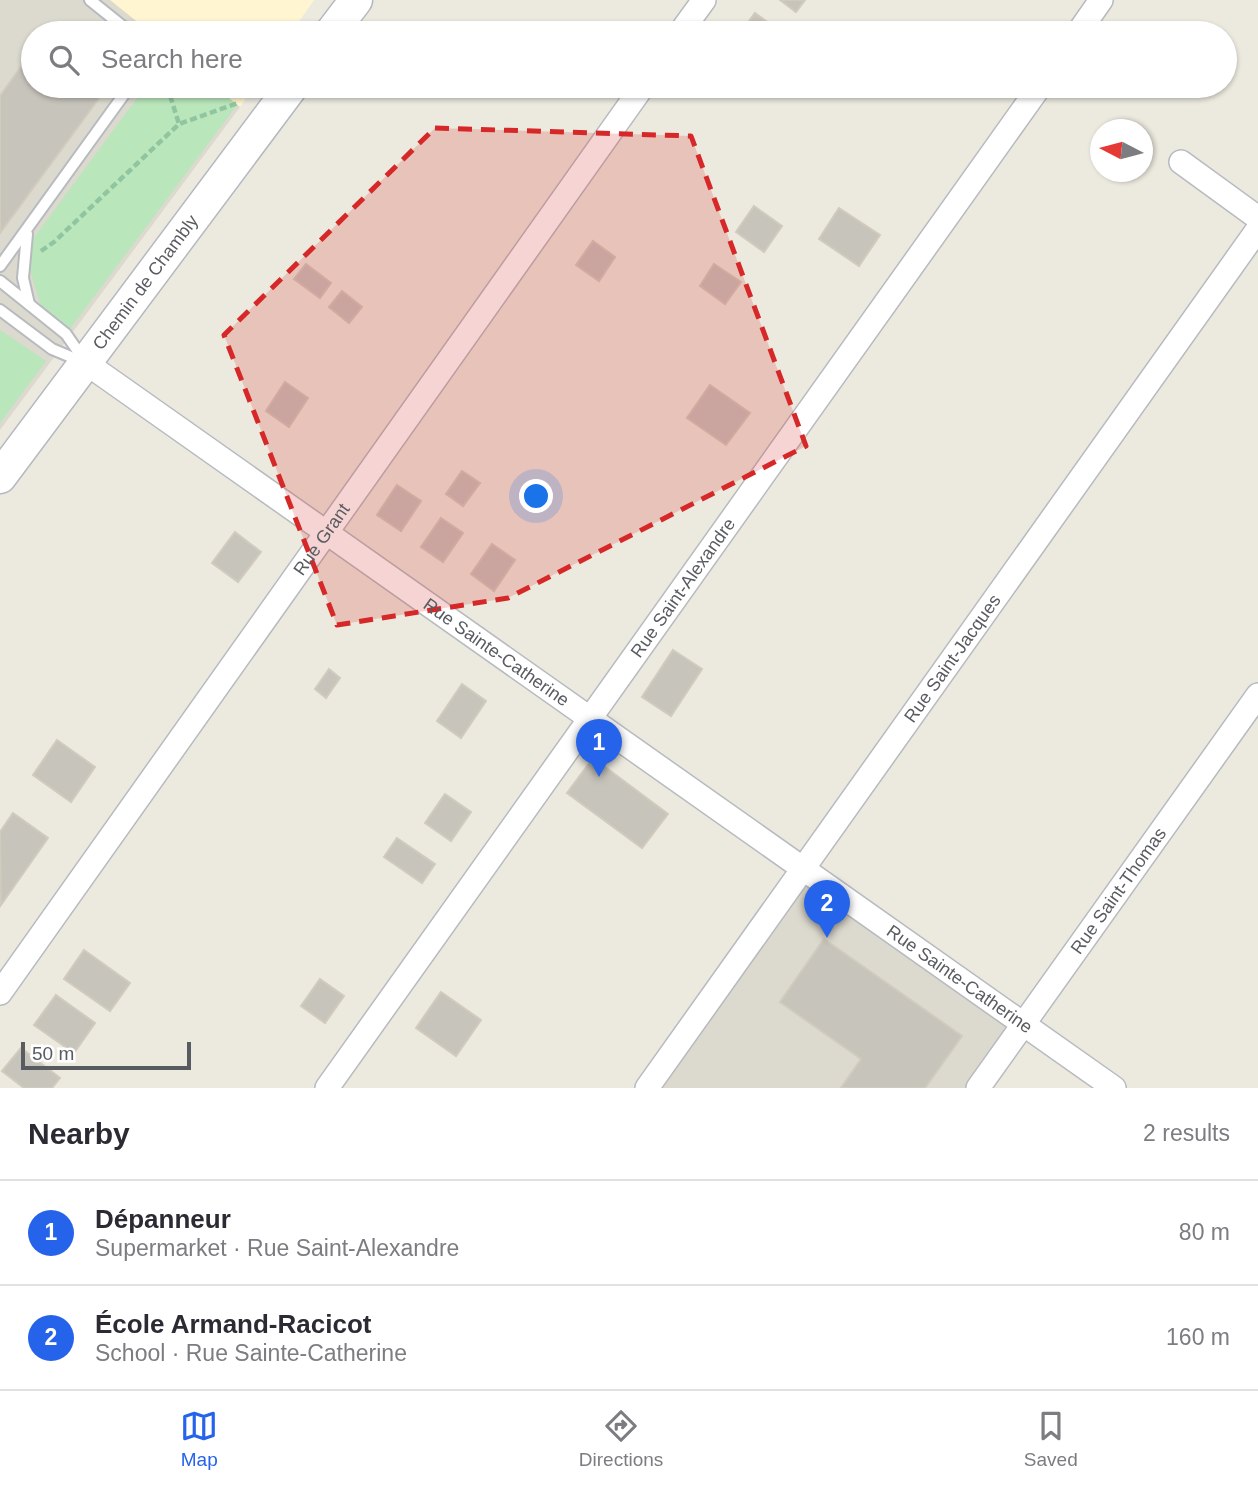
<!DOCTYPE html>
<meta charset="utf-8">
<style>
body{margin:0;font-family:Helvetica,sans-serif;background:#f2f2f3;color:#2b2b33}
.compass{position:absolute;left:1090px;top:119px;width:63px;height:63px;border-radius:50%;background:#fff;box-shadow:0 2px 5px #0004;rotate:276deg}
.scale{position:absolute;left:21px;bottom:18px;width:170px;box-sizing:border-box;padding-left:7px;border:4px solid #585c61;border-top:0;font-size:19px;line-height:24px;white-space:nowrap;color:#585c61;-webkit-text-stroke:5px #fff;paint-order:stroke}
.you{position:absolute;left:537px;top:497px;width:24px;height:24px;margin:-18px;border:5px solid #fff;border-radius:50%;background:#1a73e8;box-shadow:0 0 0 10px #1a73e833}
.badge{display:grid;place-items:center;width:46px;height:46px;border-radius:50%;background:#2563eb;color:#fff;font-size:23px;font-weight:700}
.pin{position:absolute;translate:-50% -58px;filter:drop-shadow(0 2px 4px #0008)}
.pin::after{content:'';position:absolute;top:37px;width:24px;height:21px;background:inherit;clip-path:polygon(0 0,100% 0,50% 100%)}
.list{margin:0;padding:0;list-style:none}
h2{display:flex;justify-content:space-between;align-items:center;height:91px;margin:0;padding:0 28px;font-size:30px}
h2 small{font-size:23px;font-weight:400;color:#7c7c81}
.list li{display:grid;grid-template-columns:46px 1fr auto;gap:21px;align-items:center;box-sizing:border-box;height:105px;padding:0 28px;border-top:2px solid #e1e1e2}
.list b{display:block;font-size:26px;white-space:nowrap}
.list p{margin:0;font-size:23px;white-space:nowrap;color:#7c7c81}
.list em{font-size:23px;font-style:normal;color:#7c7c81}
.icon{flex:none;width:38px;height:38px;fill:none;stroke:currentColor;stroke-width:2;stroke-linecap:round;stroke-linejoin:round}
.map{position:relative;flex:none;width:1258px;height:1088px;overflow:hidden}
.search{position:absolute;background:#fff;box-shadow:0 2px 5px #0004;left:21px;right:21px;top:21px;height:77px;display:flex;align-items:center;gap:18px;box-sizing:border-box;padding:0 24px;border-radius:38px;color:#7c7c81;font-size:26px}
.sheet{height:301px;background:#fff}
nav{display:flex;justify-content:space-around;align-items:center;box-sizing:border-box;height:98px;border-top:2px solid #e1e1e2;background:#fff;font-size:19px;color:#7c7c81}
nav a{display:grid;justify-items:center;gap:4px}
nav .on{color:#2563eb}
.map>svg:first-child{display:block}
.commercial{fill:#fff5d1}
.education{fill:#dcd9ce}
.green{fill:#b9e6ba}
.building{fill:#c7c4bc;stroke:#d1cbbd;stroke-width:2}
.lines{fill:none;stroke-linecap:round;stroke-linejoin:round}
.lane-casing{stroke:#b7babf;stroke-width:14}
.street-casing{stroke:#b7babf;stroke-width:26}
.secondary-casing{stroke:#b5b9bf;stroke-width:35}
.path{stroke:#91c5a0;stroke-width:4.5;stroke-dasharray:7 3.5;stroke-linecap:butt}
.lane{stroke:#fff;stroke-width:10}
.street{stroke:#fff;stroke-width:23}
.secondary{stroke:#fff;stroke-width:32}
.marked{fill:#d62828;fill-opacity:0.2;stroke:#d62828;stroke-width:5;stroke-dasharray:14 9;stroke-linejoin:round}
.labels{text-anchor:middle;stroke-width:5;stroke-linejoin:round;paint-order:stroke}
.street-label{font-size:18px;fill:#585c61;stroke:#fff}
</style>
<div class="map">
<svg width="1258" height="1088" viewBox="0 0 1258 1088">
<rect width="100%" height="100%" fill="#eceadf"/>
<g class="commercial">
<polygon points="110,0 314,0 291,33 151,33"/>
<polygon points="214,86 254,86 240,107"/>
</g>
<g class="education">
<polygon points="0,0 110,0 151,33 33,33 33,86 214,86 240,107 0,430"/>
<polygon points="802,868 1024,1024 978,1088 647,1088"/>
</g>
<g class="green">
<polygon points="146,86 214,86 237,105 66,334 44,316 30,270 30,243"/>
<polygon points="0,330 46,361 0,423"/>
</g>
<g class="building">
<polygon points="780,0 805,0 796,12"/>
<polygon points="755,13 777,29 773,33 740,33"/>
<polygon points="33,50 33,86 100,86 105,90 0,233 0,96"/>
<polygon points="754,206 782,226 764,252 736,232"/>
<polygon points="839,208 880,235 859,266 819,239"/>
<polygon points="593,241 615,257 599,281 576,265"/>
<polygon points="306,264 331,283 320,298 294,279"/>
<polygon points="714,264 741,282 725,304 700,286"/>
<polygon points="342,291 362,307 349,323 329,307"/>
<polygon points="285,382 308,398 289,427 266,411"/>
<polygon points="710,385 750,413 726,445 687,418"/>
<polygon points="462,471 480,483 463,506 446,494"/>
<polygon points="397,485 421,501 401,531 377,515"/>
<polygon points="441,518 463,533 443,562 421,547"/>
<polygon points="235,532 261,552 238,582 212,563"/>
<polygon points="492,544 515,560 494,591 471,574"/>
<polygon points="673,650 702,669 671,716 642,697"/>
<polygon points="329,669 340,678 326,698 315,689"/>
<polygon points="462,684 486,701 461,738 437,721"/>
<polygon points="57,740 95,767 71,802 33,775"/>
<polygon points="593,758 668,814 642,848 567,793"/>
<polygon points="445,794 471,812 451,841 425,823"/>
<polygon points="13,813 48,838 1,905 0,832"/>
<polygon points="397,838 435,864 422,883 384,857"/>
<polygon points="824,939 962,1036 925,1088 841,1088 861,1059 780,1002"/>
<polygon points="84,950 130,983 110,1011 64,979"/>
<polygon points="320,979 344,996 325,1023 301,1006"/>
<polygon points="441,992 481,1020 456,1056 416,1028"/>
<polygon points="56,995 95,1023 74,1053 34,1025"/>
<polygon points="21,1048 60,1078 52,1088 24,1088 2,1071"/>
</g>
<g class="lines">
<defs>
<g id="lane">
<polyline points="90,0 131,33"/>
<polyline points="27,234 23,278 29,304"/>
<polyline points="0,266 130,86"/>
<polyline points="0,281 66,334 84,360"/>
<polyline points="0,310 52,349 83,362"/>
</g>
<g id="street">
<polyline points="680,33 704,0"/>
<polyline points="1078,33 1101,0"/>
<polyline points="1181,162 1258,218"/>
<path id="s1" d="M 86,363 L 1114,1088"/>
<path id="s2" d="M 0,993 L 643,86"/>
<path id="s3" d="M 327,1088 L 1040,86"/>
<path id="s4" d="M 647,1088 L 1258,229"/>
<path id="s5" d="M 978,1088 L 1258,695"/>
</g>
<g id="secondary">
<polyline points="331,33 356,0"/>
<path id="s6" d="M 0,477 L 292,86"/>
</g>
</defs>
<use href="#lane" class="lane-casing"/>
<use href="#street" class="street-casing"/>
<use href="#secondary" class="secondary-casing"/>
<g class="path">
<polyline points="167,86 179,124"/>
<polyline points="41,251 54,242 179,124 238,103"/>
</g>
<use href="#lane" class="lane"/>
<use href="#street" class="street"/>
<use href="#secondary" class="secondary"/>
</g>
<path class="marked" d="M 435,128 L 691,136 L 806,446 L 508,598 L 337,625 L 224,335 Z"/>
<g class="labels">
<g class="street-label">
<text dy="6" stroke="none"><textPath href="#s6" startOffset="243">Chemin de Chambly</textPath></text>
<text dy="6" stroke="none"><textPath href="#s2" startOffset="556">Rue Grant</textPath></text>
<text dy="6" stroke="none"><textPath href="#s3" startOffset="614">Rue Saint-Alexandre</textPath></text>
<text dy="6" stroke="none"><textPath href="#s1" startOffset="502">Rue Sainte-Catherine</textPath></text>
<text dy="6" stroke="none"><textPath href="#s4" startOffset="527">Rue Saint-Jacques</textPath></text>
<text dy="6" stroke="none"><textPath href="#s5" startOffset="242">Rue Saint-Thomas</textPath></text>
<text dy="6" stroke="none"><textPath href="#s1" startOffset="1069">Rue Sainte-Catherine</textPath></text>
</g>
</g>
</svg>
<svg class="compass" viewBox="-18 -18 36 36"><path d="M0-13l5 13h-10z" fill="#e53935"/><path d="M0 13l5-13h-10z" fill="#7c7c81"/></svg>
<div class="scale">50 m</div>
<div class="you"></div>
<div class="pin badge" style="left:599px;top:777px">1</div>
<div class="pin badge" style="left:827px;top:938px">2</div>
<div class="search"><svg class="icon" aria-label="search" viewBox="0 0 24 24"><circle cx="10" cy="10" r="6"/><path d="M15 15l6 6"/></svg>Search here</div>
</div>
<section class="sheet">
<h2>Nearby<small>2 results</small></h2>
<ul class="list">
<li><span class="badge">1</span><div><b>Dépanneur</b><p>Supermarket · Rue Saint-Alexandre</p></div><em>80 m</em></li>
<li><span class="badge">2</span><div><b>École Armand-Racicot</b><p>School · Rue Sainte-Catherine</p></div><em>160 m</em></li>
</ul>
</section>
<nav>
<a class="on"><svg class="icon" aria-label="map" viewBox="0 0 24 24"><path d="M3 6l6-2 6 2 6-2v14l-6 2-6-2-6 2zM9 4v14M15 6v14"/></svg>Map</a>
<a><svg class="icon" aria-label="directions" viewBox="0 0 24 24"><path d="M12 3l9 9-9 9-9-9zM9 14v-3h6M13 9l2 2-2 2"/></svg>Directions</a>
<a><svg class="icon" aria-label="saved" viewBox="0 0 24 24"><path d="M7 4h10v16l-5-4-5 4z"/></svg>Saved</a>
</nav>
